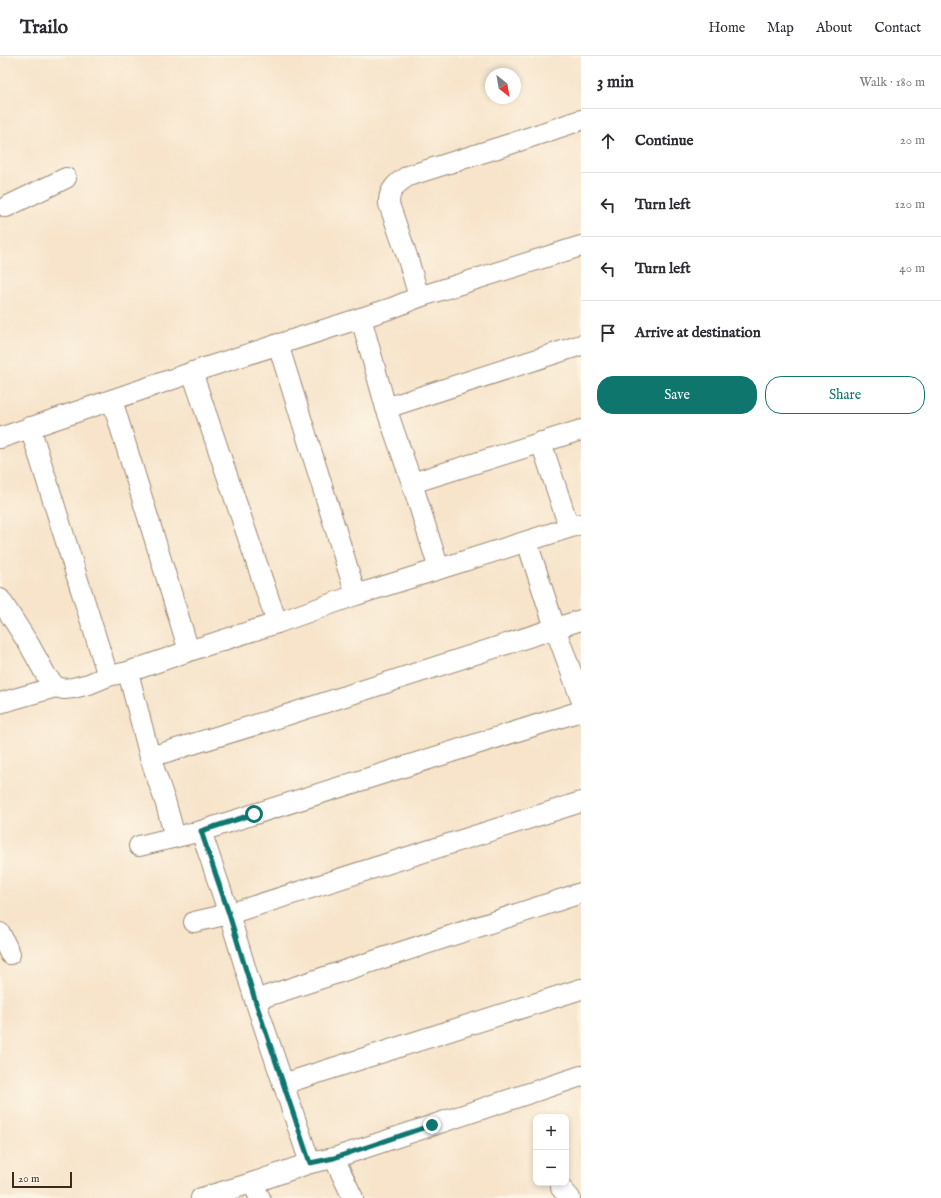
<!DOCTYPE html>
<meta charset="utf-8">
<style>
body{margin:0;font-family:"IM FELL English",serif;background:#f7f7f7;color:#2b2b33}
.controls{position:absolute;right:12px;bottom:12px;display:grid;overflow:hidden;border-radius:8px;box-shadow:0 2px 6px #0003}
.controls button{width:36px;height:36px;display:grid;place-items:center;padding:0;border:0;border-bottom:1px solid #e1e1e2;background:#fff;color:#2b2b33;font:20px sans-serif}
.compass{position:absolute;left:485px;top:12px;width:36px;height:36px;border-radius:50%;background:#fff;box-shadow:0 2px 6px #0003;rotate:149deg}
.scale{position:absolute;left:12px;bottom:10px;width:60px;box-sizing:border-box;padding-left:4px;border:2px solid #3b2a1e;border-top:0;font-size:11px;line-height:14px;white-space:nowrap;color:#3b2a1e;-webkit-text-stroke:3px #fcf5e5;paint-order:stroke}
.stop{position:absolute;width:12px;height:12px;margin:-9px;border:3px solid #0f766e;border-radius:50%;background:#fff}
.stop.end{background:#0f766e;border-color:#fff;box-shadow:0 1px 4px #0008}
.list{margin:0;padding:0;list-style:none}
h2{display:flex;justify-content:space-between;align-items:center;height:52px;margin:0;padding:0 16px;font-size:17px}
h2 small{font-size:13px;font-weight:400;color:#7c7c81}
.list li{display:grid;grid-template-columns:26px 1fr auto;gap:12px;align-items:center;box-sizing:border-box;height:64px;padding:0 16px;border-top:1px solid #e1e1e2}
.list b{display:block;font-size:15px;white-space:nowrap}
.list em{font-size:13px;font-style:normal;color:#7c7c81}
.actions{display:flex;gap:8px;padding:12px 16px}
.actions a{flex:1;padding:9px 0;border:1px solid #0f766e;border-radius:16px;text-align:center;font-size:14px;color:#0f766e}
.actions .main{background:#0f766e;color:#fff}
.icon{flex:none;width:22px;height:22px;fill:none;stroke:currentColor;stroke-width:2;stroke-linecap:round;stroke-linejoin:round}
.map{position:relative;flex:none;width:581px;height:1142px;overflow:hidden}
header{display:flex;align-items:center;gap:24px;box-sizing:border-box;height:56px;padding:0 20px;background:#fff;border-bottom:1px solid #e1e1e2}
header strong{font-size:19px}
nav{display:flex;gap:22px;margin-inline-start:auto;font-size:14px}
main{display:flex}
aside{flex:1;background:#fff}
.map>svg:first-child{display:block}
.lines{fill:none;stroke-linecap:round;stroke-linejoin:round}
.minor-casing{stroke:#998774;stroke-width:22}
.minor{stroke:#fff;stroke-width:20}
.route{stroke:#0f766e;stroke-width:5}
</style>
<header>
<strong>Trailo</strong>
<nav><a>Home</a><a>Map</a><a>About</a><a>Contact</a></nav>
</header>
<main>
<div class="map">
<svg width="581" height="1142" viewBox="0 0 581 1142">
<rect width="100%" height="100%" fill="#fcf5e5"/>
<filter id="ink" filterUnits="userSpaceOnUse"><feTurbulence type="fractalNoise" baseFrequency=".025" numOctaves="2"/><feDisplacementMap in="SourceGraphic" scale="8" xChannelSelector="R" yChannelSelector="G"/><feConvolveMatrix kernelMatrix="1 2 1 2 8 2 1 2 1" color-interpolation-filters="sRGB"/></filter>
<filter id="wash" filterUnits="userSpaceOnUse"><feTurbulence type="fractalNoise" baseFrequency=".012" numOctaves="4" result="noise"/><feDisplacementMap in="SourceGraphic" scale="16" xChannelSelector="R" yChannelSelector="G"/><feGaussianBlur stdDeviation="0.9" result="paint"/><feColorMatrix in="noise" values="0 0 0 0 0 0 0 0 0 0 0 0 0 0 0 0 0 1.4 0 .05"/><feComposite in="paint" operator="in"/></filter>
<g filter="url(#wash)">
<rect width="100%" height="100%" fill="#f7e4cb"/>
</g>
<g filter="url(#ink)">
<g class="lines">
<defs>
<g id="minor">
<polyline points="6,151 66,122"/>
<path d="M 419,241 L 407,200 L 389,148 C 388,134 397,127 408,120 L 510,88 L 581,64"/>
<polyline points="278,288 356,539"/>
<polyline points="192,316 277,567"/>
<polyline points="112,344 189,595"/>
<polyline points="386,352 581,289"/>
<polyline points="30,371 108,620"/>
<polyline points="0,382 208,311 361,262"/>
<polyline points="541,386 569,471"/>
<polyline points="412,427 581,374"/>
<polyline points="527,486 555,572 581,643"/>
<polyline points="439,513 412,427 386,352 361,262 392,252 419,241 581,190"/>
<polyline points="0,543 30,590 47,621 56,631 64,633 73,632 89,628 108,620 128,616 189,595 277,567 356,539 439,513 581,468"/>
<polyline points="128,616 150,701 166,748 175,781"/>
<polyline points="0,647 56,631"/>
<polyline points="150,701 268,665 581,564"/>
<polyline points="201,775 229,858 255,944 310,1107"/>
<polyline points="139,790 201,775 581,655"/>
<polyline points="194,866 229,858 581,746"/>
<polyline points="0,877 10,898"/>
<polyline points="255,944 581,837"/>
<polyline points="283,1028 581,933"/>
<polyline points="334,1102 353,1142"/>
<polyline points="561,1132 570,1142"/>
<polyline points="201,1142 252,1127"/>
<polyline points="260,1142 252,1127 310,1107 334,1102 581,1020"/>
</g>
</defs>
<use href="#minor" class="minor-casing"/>
<use href="#minor" class="minor"/>
</g>
</g>
<g class="lines" filter="url(#ink)">
<polyline class="route" points="254,758 201,775 229,858 255,944 310,1107 334,1102 432,1069"/>
</g>
</svg>
<div class="controls">
<button>+</button>
<button>−</button>
</div>
<svg class="compass" viewBox="-18 -18 36 36"><path d="M0-13l5 13h-10z" fill="#e53935"/><path d="M0 13l5-13h-10z" fill="#7c7c81"/></svg>
<div class="scale">20 m</div>
<div class="stop" style="left:254px;top:758px"></div>
<div class="stop end" style="left:432px;top:1069px"></div>
</div>
<aside>
<h2>3 min<small>Walk · 180 m</small></h2>
<ul class="list">
<li><svg class="icon" aria-label="ahead" viewBox="0 0 24 24"><path d="M12 20V5M6 11l6-6 6 6"/></svg><div><b>Continue</b></div><em>20 m</em></li>
<li><svg class="icon" aria-label="left" viewBox="0 0 24 24"><path d="M17 20v-9H6M10 6l-5 5 5 5"/></svg><div><b>Turn left</b></div><em>120 m</em></li>
<li><svg class="icon" aria-label="left" viewBox="0 0 24 24"><path d="M17 20v-9H6M10 6l-5 5 5 5"/></svg><div><b>Turn left</b></div><em>40 m</em></li>
<li><svg class="icon" aria-label="arrive" viewBox="0 0 24 24"><path d="M6 21V4h12l-3 4 3 4H6"/></svg><div><b>Arrive at destination</b></div></li>
</ul>
<div class="actions"><a class="main">Save</a><a>Share</a></div>
</aside>
</main>
